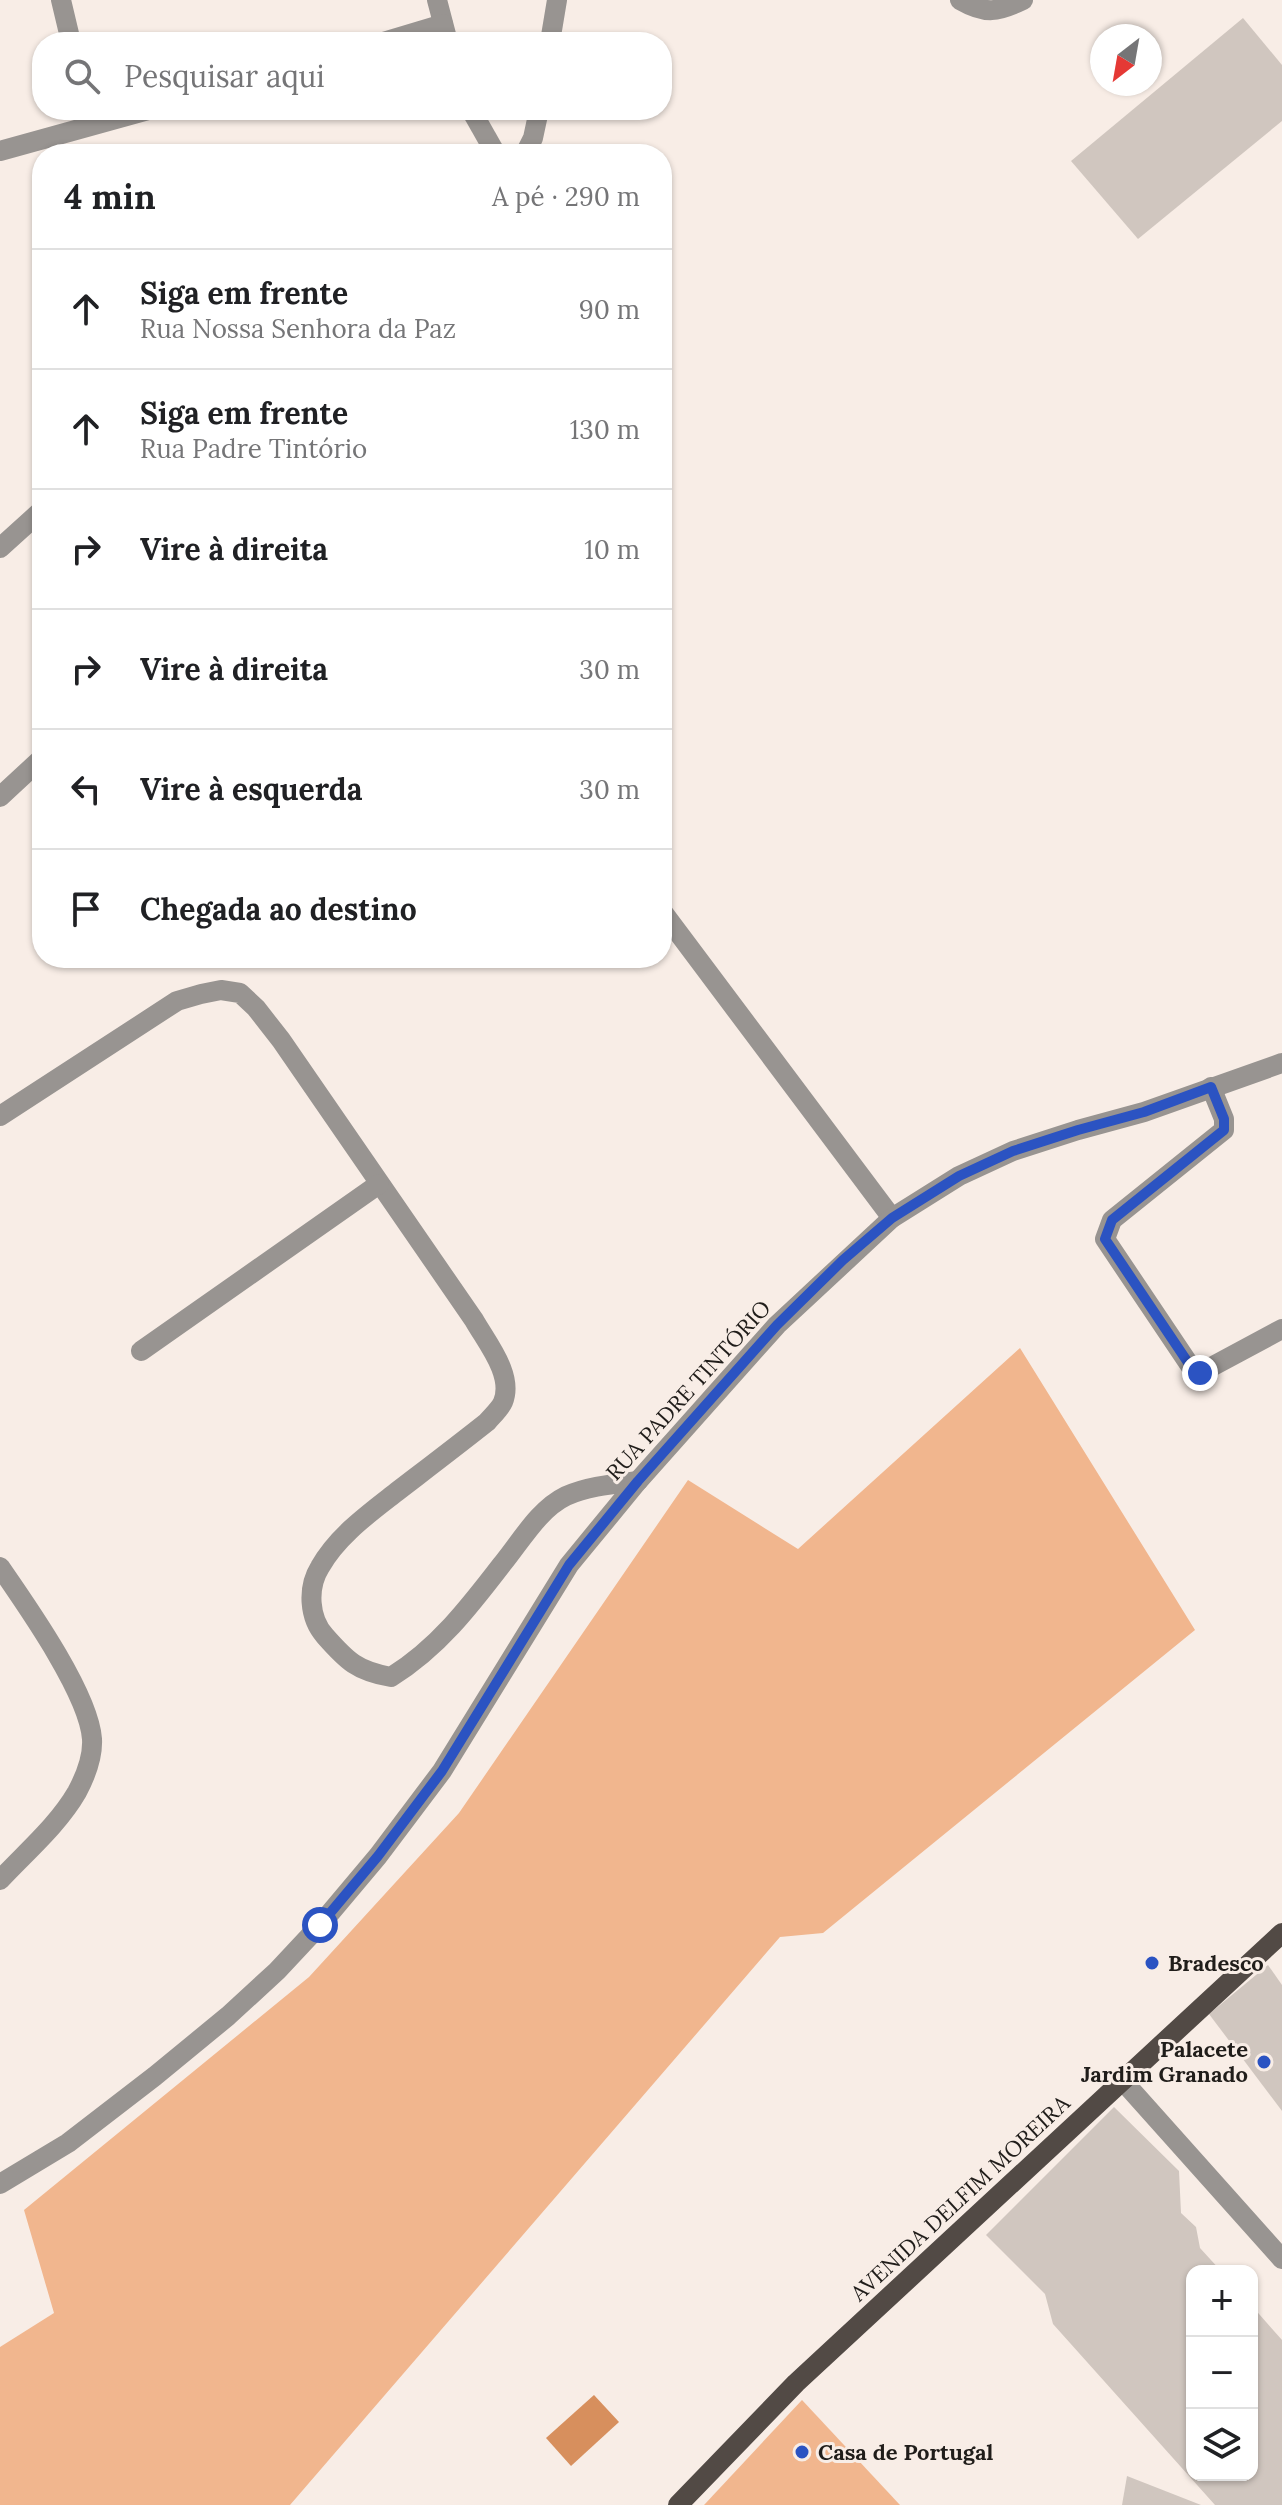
<!DOCTYPE html>
<html lang="pt">
<meta charset="utf-8">
<style>
body{margin:0;font-family:Lora,serif;background:#f2f2f2;color:#202124}
.controls{position:absolute;right:24px;bottom:24px;display:grid;overflow:hidden;border-radius:16px;box-shadow:0 2px 6px #0004}
.controls button{width:72px;height:72px;display:grid;place-items:center;padding:0;border:0;border-bottom:2px solid #e0e0e0;background:#fff;color:#202124;font:40px sans-serif}
.compass{position:absolute;left:1090px;top:24px;width:72px;height:72px;border-radius:50%;background:#fff;box-shadow:0 2px 6px #0004;rotate:211deg}
.stop{position:absolute;width:24px;height:24px;margin:-18px;border:6px solid #2b53c2;border-radius:50%;background:#fff}
.stop.end{background:#2b53c2;border-color:#fff;box-shadow:0 2px 8px #0008}
.list{margin:0;padding:0;list-style:none}
h2{display:flex;justify-content:space-between;align-items:center;height:104px;margin:0;padding:0 32px;font-size:34px}
h2 small{font-size:26px;font-weight:400;color:#757577}
.list li{display:grid;grid-template-columns:52px 1fr auto;gap:24px;align-items:center;box-sizing:border-box;height:120px;padding:0 32px;border-top:2px solid #e0e0e0}
.list b{display:block;font-size:30px;white-space:nowrap}
.list p{margin:0;font-size:26px;white-space:nowrap;color:#757577}
.list em{font-size:26px;font-style:normal;color:#757577}
.icon{flex:none;width:44px;height:44px;fill:none;stroke:currentColor;stroke-width:2;stroke-linecap:round;stroke-linejoin:round}
.map{position:relative;flex:none;width:1282px;height:2505px;overflow:hidden}
.search{position:absolute;background:#fff;box-shadow:0 2px 6px #0004;left:32px;top:32px;width:640px;height:88px;display:flex;align-items:center;gap:20px;box-sizing:border-box;padding:0 28px;border-radius:32px;color:#757577;font-size:30px}
.panel{position:absolute;background:#fff;box-shadow:0 2px 6px #0004;left:32px;top:144px;width:640px;height:824px;border-radius:32px}
.map>svg:first-child{display:block}
.green{fill:#f1b68e}
.water{fill:#d78f5d}
.building{fill:#d0c6bf}
.lines{fill:none;stroke-linecap:round;stroke-linejoin:round}
.minor{stroke:#989491;stroke-width:20}
.major{stroke:#524a45;stroke-width:20}
.route{stroke:#2b53c2;stroke-width:10}
.poi-dot{fill:#2b53c2;stroke:#f8ede6;stroke-width:3}
.labels{text-anchor:middle;stroke-width:6;stroke-linejoin:round;paint-order:stroke}
.street-label{font-size:22px;fill:#201d1a;stroke:#f8ede6}
.poi-label{font-size:22px;font-weight:bold;fill:#201d1a;stroke:#f8ede6;text-anchor:start}
</style>
<div class="map">
<svg width="1282" height="2505" viewBox="0 0 1282 2505">
<rect width="100%" height="100%" fill="#f8ede6"/>
<g class="green">
<polygon points="1020,1348 1195,1630 823,1933 780,1937 290,2505 0,2505 0,2347 54,2313 24,2210 309,1977 459,1813 688,1480 798,1549"/>
<polygon points="802,2400 900,2505 704,2505"/>
</g>
<polygon class="water" points="594,2395 619,2422 571,2466 546,2438"/>
<g class="building">
<polygon points="1243,18 1282,65 1282,121 1138,239 1071,161"/>
<polygon points="1268,1965 1282,1985 1282,2111 1209,2014"/>
<polygon points="1114,2107 1179,2171 1181,2213 1196,2227 1200,2248 1221,2271 1192,2271 1192,2475 1252,2475 1252,2306 1282,2340 1282,2505 1215,2505 1053,2324 1045,2294 986,2235"/>
<polygon points="1127,2476 1201,2505 1122,2505"/>
</g>
<g class="lines">
<g class="minor">
<polyline points="61,0 71,42"/>
<polyline points="437,0 448,42"/>
<path d="M 960,0 C 986,15 998,12 1023,0"/>
<polyline points="383,42 443,24"/>
<polyline points="550,42 557,0"/>
<polyline points="471,110 496,154"/>
<polyline points="0,151 148,110"/>
<polyline points="525,154 533,138 539,110"/>
<polyline points="0,548 42,510"/>
<polyline points="0,797 42,758"/>
<polyline points="662,911 892,1218"/>
<polyline points="1211,1087 1224,1119 1224,1130 1112,1220 1105,1239 1191,1367 1200,1373 1282,1329"/>
<path d="M 0,1116 L 177,1001 L 201,994 L 221,990 L 240,993 L 256,1008 L 281,1040 L 474,1320 C 487,1343 514,1375 503,1402 C 500,1409 492,1416 487,1422 C 458,1445 429,1467 399,1490 C 371,1512 338,1535 320,1567 C 307,1588 309,1618 325,1636 C 347,1661 357,1671 391,1677 C 438,1648 470,1606 503,1563 C 521,1541 539,1509 566,1496 C 588,1486 614,1484 638,1481"/>
<polyline points="141,1351 379,1184"/>
<path d="M 0,1567 C 27,1606 89,1694 92,1739 C 93,1756 85,1777 77,1792 C 58,1825 26,1852 0,1880"/>
<polyline points="1123,2081 1282,2259"/>
<polyline points="0,2184 68,2143 155,2076 228,2016 277,1971 320,1925 378,1856 442,1771 569,1565 638,1481 777,1325 892,1218 959,1176 1013,1151 1078,1130 1144,1112 1282,1063"/>
</g>
<polyline class="major" points="678,2505 796,2383 1282,1933"/>
</g>
<g class="lines">
<polyline class="route" points="320,1925 378,1856 442,1771 569,1565 638,1481 777,1325 843,1260 892,1218 959,1176 1013,1151 1078,1130 1144,1112 1211,1087 1224,1119 1224,1130 1112,1220 1105,1239 1191,1367 1200,1373"/>
</g>
<g class="poi-dot">
<circle cx="1152" cy="1963" r="8"/>
<circle cx="1264" cy="2062" r="8"/>
<circle cx="802" cy="2452" r="8"/>
</g>
<g class="labels">
<g class="street-label">
<text transform="translate(688 1390) rotate(-48)" y="8">RUA PADRE TINTÓRIO</text>
<text transform="translate(960 2198) rotate(-43)" y="8">AVENIDA DELFIM MOREIRA</text>
</g>
<g class="poi-label">
<text x="1168" y="1971">Bradesco</text>
<text x="1248" y="2057" text-anchor="end">Palacete<tspan x="1248" dy="25">Jardim Granado</tspan></text>
<text x="818" y="2460">Casa de Portugal</text>
</g>
</g>
</svg>
<div class="controls">
<button>+</button>
<button>−</button>
<button><svg class="icon" aria-label="layers" viewBox="0 0 24 24"><path d="M12 4l9 5-9 5-9-5zM3 14l9 5 9-5"/></svg></button>
</div>
<svg class="compass" viewBox="-18 -18 36 36"><path d="M0-13l5 13h-10z" fill="#e53935"/><path d="M0 13l5-13h-10z" fill="#757577"/></svg>
<div class="stop" style="left:320px;top:1925px"></div>
<div class="stop end" style="left:1200px;top:1373px"></div>
<div class="search"><svg class="icon" aria-label="search" viewBox="0 0 24 24"><circle cx="10" cy="10" r="6"/><path d="M15 15l6 6"/></svg>Pesquisar aqui</div>
<section class="panel">
<h2>4 min<small>A pé · 290 m</small></h2>
<ul class="list">
<li><svg class="icon" aria-label="ahead" viewBox="0 0 24 24"><path d="M12 20V5M6 11l6-6 6 6"/></svg><div><b>Siga em frente</b><p>Rua Nossa Senhora da Paz</p></div><em>90 m</em></li>
<li><svg class="icon" aria-label="ahead" viewBox="0 0 24 24"><path d="M12 20V5M6 11l6-6 6 6"/></svg><div><b>Siga em frente</b><p>Rua Padre Tintório</p></div><em>130 m</em></li>
<li><svg class="icon" aria-label="right" viewBox="0 0 24 24"><path d="M7 20v-9h11M14 6l5 5-5 5"/></svg><div><b>Vire à direita</b></div><em>10 m</em></li>
<li><svg class="icon" aria-label="right" viewBox="0 0 24 24"><path d="M7 20v-9h11M14 6l5 5-5 5"/></svg><div><b>Vire à direita</b></div><em>30 m</em></li>
<li><svg class="icon" aria-label="left" viewBox="0 0 24 24"><path d="M17 20v-9H6M10 6l-5 5 5 5"/></svg><div><b>Vire à esquerda</b></div><em>30 m</em></li>
<li><svg class="icon" aria-label="arrive" viewBox="0 0 24 24"><path d="M6 21V4h12l-3 4 3 4H6"/></svg><div><b>Chegada ao destino</b></div></li>
</ul>
</section>
</div>
